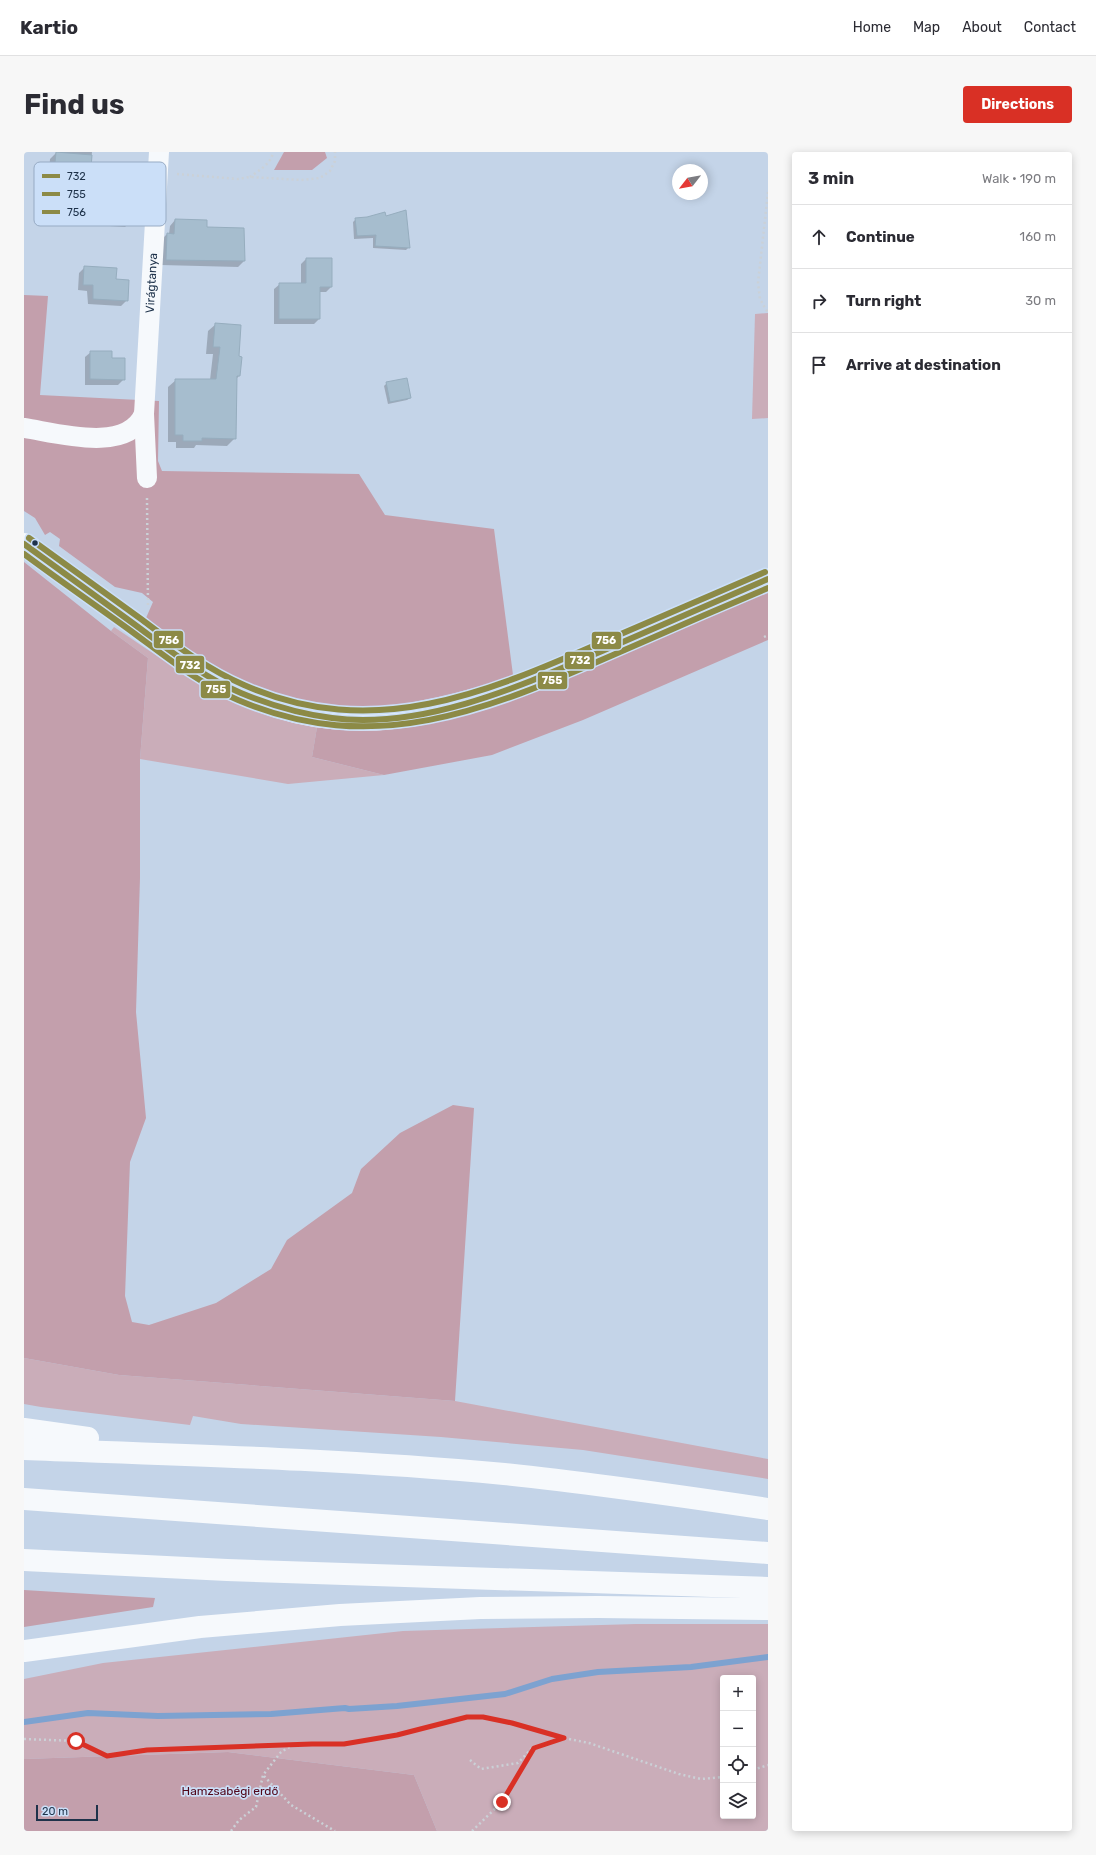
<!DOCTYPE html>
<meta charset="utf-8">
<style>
body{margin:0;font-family:Rubik,sans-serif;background:#f7f7f7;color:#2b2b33}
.controls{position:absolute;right:12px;bottom:12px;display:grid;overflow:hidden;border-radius:4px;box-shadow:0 2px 10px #0003}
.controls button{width:36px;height:36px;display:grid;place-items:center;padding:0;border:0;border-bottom:1px solid #e1e1e2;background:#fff;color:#2b2b33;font:20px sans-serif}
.compass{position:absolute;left:648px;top:12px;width:36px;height:36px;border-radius:50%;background:#fff;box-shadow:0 2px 10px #0003;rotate:239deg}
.scale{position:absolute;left:12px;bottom:10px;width:62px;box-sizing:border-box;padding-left:4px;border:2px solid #1e324a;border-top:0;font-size:11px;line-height:14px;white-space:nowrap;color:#1e324a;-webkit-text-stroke:3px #cbdff8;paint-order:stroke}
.stop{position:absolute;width:12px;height:12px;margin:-9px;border:3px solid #d93025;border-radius:50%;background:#fff}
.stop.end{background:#d93025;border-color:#fff;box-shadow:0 1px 4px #0008}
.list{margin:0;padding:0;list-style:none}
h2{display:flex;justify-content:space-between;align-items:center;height:52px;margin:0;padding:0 16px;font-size:17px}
h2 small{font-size:13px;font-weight:400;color:#7c7c81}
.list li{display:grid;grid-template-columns:26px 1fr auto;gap:12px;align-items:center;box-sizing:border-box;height:64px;padding:0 16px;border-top:1px solid #e1e1e2}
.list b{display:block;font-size:15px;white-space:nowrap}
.list em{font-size:13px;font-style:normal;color:#7c7c81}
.icon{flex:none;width:22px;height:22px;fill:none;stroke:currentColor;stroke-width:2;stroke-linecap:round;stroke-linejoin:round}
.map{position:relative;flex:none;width:744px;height:1679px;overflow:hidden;border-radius:4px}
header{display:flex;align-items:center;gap:24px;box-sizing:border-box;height:56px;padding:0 20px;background:#fff;border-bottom:1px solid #e1e1e2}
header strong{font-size:19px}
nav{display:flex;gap:22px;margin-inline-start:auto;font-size:14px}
.intro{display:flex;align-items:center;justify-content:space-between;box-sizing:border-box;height:96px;padding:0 24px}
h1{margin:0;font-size:28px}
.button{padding:10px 18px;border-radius:4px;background:#d93025;color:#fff;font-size:14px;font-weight:700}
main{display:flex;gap:24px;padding:0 24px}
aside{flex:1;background:#fff;border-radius:4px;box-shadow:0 2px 10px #0003}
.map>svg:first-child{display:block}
.green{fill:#caadb9;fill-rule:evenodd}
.forest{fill:#c39fac}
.shadow{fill:#0003}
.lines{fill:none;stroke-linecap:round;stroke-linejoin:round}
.stream{stroke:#7da2d0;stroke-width:6}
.building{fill:#a6bdce;stroke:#96adbe}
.path{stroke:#cbd1d7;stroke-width:2.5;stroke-dasharray:2 3;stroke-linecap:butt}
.minor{stroke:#f6f9fc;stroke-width:20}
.secondary{stroke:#f6f9fc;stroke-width:22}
.motorway{stroke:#f6f9fc;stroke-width:22}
.bus-1-casing{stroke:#cbdff8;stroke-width:9}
.bus-2-casing{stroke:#cbdff8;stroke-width:9}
.bus-3-casing{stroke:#cbdff8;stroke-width:9}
.bus-1{stroke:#8c8a46;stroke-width:6}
.bus-2{stroke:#8c8a46;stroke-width:6}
.bus-3{stroke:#8c8a46;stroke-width:6}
.route{stroke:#d93025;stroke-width:5}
.bus-dot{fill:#1e324a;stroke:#cbdff8;stroke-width:1.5}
.labels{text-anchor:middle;stroke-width:3.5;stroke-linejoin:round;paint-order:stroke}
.street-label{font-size:12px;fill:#1e324a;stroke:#cbdff8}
.park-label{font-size:12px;fill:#510619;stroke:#cbdff8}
.key{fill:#cbdff8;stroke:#97abc4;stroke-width:1}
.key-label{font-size:11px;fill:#1e324a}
.line-badge{stroke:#cbdff8;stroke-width:1.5}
.badge-label{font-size:11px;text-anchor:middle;font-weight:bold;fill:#fff}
</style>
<header>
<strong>Kartio</strong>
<nav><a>Home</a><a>Map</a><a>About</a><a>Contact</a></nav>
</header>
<div class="intro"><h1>Find us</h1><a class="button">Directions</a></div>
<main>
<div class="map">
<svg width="744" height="1679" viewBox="0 0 744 1679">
<rect width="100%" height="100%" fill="#c4d4e8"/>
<g class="green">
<polygon points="744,161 744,266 728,267 731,162"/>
<path d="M 90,475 C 126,499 162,525 201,544 C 227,558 264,567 293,575 L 288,605 L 360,623 L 264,632 L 116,607 L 124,506 L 87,479 Z"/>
<polygon points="0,1206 95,1223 431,1249 744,1307 744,1327 559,1298 417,1285 217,1272 169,1264 166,1273 17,1255 0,1252"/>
<path d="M 612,1472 L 744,1472 L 744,1679 L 413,1679 L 390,1623 L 204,1600 L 0,1607 L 0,1527 L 79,1511 L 379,1479 ZM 699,1526 L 729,1526 L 729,1664 L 699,1664 Z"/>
</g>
<g class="forest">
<polygon points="260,0 301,0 303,6 288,18 250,18"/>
<path d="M 0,143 L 24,144 L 16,243 L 135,249 L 134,309 L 138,319 L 335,322 L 361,363 L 470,377 L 489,523 C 465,533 439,539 414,545 C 393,549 372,555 351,556 C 293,559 234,540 184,511 C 162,498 142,482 122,466 L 129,450 L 118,441 L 91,435 L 35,394 L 36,387 L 26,380 L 21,383 L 11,366 L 0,359 Z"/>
<polygon points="0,410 87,479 124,506 116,607 116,726 112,860 122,966 106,1010 101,1144 108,1170 125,1173 192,1151 247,1117 263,1088 328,1041 337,1017 376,981 429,953 450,956 431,1249 95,1223 0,1206"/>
<polygon points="744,439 744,488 559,568 468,603 360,623 288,605 293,575 355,577"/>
<polygon points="0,1438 131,1446 129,1455 0,1475"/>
<polygon points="204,1600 390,1623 413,1679 0,1679 0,1607"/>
</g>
<g class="shadow">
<polygon points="36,0 68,0 64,44 108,50 107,69 101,75 55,72 52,74 21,72 26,7 32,1 36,2"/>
<polygon points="362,65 385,95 382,98 349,96 349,86 330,87 329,70 332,67"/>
<polygon points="151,68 182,76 219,77 220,109 214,115 137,113 137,88 143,82 145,82 146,74"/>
<polygon points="282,107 307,135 302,140 295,140 295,167 290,172 250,172 250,137 256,132 277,132 277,112"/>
<polygon points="61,115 91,128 103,148 97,154 64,152 63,139 54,138 55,121"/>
<polygon points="192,172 214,205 215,224 212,227 211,286 203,294 172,293 170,296 152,296 152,290 144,290 144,235 152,228 186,228 189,202 182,202 184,179"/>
<polygon points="67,200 87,207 100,227 94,233 61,233 61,205"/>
<polygon points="363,231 386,246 383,248 364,252 360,234"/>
</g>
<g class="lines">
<polyline class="stream" points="0,1570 64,1561 134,1564 247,1562 321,1556 325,1557 373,1554 481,1542 528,1527 574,1520 667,1515 744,1505"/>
</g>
<g class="building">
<polygon points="32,0 68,3 65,43 96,45 96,48 109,49 108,69 59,66 59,69 26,66"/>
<polygon points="382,58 386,96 351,94 352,83 333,84 331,66 343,65 361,60 362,64"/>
<polygon points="151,67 183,68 183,75 220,76 221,109 142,108 143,81 150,82"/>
<polygon points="282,106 308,106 308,135 296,135 296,167 255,167 255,131 282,131"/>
<polygon points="60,114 93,116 92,127 105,128 104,149 69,147 69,133 59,133"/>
<polygon points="191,171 217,173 215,204 218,205 216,224 213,224 212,287 178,286 178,289 159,289 159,283 151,283 151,227 192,227 196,195 189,195"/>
<polygon points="66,199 88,199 88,206 101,206 101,228 66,227"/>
<polygon points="383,226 387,246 366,250 362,230"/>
</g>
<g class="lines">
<g class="path">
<polyline points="153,22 214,27 226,25 277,28 296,26 306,19 311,9 311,0"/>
<path d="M 226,25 C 234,19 248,11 249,0"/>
<polyline points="744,40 734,131 736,147 744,161"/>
<polyline points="123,346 124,455"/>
<polyline points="740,485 744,483"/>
<polyline points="0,1587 52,1589 83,1604 123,1598 288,1592 320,1592 373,1583 443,1565 459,1565 488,1571 540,1586 565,1591 655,1622 677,1627 699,1625"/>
<polyline points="446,1608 457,1617 494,1611 509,1595"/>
<polyline points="729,1618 744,1613"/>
<polyline points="240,1624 267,1653 311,1679"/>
<polyline points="207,1679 215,1668 232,1655 239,1623 257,1600 269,1593"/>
<polyline points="448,1679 478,1650 510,1595 540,1586"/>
</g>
<g class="minor">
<polyline points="120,262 123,326"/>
<path id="s1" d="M 0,276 C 33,281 103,302 120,262 L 135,0"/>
</g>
<path class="secondary" d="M 0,392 C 37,419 73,446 110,472 C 145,498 178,523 217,541 C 344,599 454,552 573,501 C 630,476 687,452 744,427"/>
<g class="motorway">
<polyline points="0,1277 64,1286"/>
<path d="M 0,1297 C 160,1303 320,1307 480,1322 C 568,1331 656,1344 744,1357"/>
<polyline points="0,1347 744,1401"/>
<polyline points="0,1408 203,1418 744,1436"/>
<polyline points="0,1499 176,1475 316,1463 456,1456 574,1455 744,1457"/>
</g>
<defs>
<path id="bus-1" d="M 0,392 C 37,419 73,445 110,472 C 144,497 178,525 217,541 C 246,553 277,562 308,566 C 402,578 501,532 585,496 C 638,473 691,450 744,427"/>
<path id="bus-2" d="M 0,402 C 35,428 71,453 107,479 C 141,504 175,532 214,548 C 350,606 463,558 589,503 C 641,480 692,458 744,436"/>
<path id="bus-3" d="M 5,386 C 42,413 80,440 117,467 C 149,491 182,517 220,533 C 350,590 462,541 583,488 C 636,465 688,443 741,420"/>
</defs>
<use href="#bus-1" class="bus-1-casing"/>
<use href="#bus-2" class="bus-2-casing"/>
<use href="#bus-3" class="bus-3-casing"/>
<use href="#bus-1" class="bus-1"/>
<use href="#bus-2" class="bus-2"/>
<use href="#bus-3" class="bus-3"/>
</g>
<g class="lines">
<polyline class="route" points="52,1589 83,1604 123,1598 288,1592 320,1592 373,1583 443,1565 459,1565 488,1571 540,1586 510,1596 478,1650"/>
</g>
<circle class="bus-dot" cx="11" cy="391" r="3.5"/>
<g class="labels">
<g class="street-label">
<text dy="4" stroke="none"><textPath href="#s1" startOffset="261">Virágtanya</textPath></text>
</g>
<g class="park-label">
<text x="206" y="1643">Hamzsabégi erdő</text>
</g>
</g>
<rect x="10" y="10" width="132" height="64" rx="6" class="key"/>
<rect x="18" y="22" width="18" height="4" fill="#8c8a46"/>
<rect x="18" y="40" width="18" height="4" fill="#8c8a46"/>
<rect x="18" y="58" width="18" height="4" fill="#8c8a46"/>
<g class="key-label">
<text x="43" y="28">732</text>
<text x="43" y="46">755</text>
<text x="43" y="64">756</text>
</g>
<g class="line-badge">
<rect x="129" y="478" width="31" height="19" rx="4" fill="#8c8a46"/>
<rect x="567" y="479" width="31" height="19" rx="4" fill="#8c8a46"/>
<rect x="540" y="499" width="31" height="19" rx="4" fill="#8c8a46"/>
<rect x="151" y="503" width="30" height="19" rx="4" fill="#8c8a46"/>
<rect x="513" y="519" width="31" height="19" rx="4" fill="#8c8a46"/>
<rect x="176" y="528" width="31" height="19" rx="4" fill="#8c8a46"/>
</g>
<g class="badge-label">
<text x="145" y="492">756</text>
<text x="582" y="492">756</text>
<text x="556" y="512">732</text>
<text x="166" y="517">732</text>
<text x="528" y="532">755</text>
<text x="192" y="541">755</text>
</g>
</svg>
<div class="controls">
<button>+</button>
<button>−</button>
<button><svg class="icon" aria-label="locate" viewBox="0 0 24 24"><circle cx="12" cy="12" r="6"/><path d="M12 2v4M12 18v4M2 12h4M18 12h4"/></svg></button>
<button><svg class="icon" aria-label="layers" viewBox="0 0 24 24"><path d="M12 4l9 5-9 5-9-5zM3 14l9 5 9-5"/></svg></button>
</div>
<svg class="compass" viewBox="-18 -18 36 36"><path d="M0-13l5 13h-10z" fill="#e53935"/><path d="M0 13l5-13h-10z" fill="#7c7c81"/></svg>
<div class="scale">20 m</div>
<div class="stop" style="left:52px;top:1589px"></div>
<div class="stop end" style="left:478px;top:1650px"></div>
</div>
<aside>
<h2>3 min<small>Walk · 190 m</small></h2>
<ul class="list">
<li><svg class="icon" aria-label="ahead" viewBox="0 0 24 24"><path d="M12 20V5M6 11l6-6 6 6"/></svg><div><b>Continue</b></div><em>160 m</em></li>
<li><svg class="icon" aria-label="right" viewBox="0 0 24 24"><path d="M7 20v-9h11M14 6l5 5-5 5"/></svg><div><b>Turn right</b></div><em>30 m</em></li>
<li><svg class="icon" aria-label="arrive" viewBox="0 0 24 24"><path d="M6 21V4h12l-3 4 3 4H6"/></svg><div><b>Arrive at destination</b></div></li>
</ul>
</aside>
</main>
